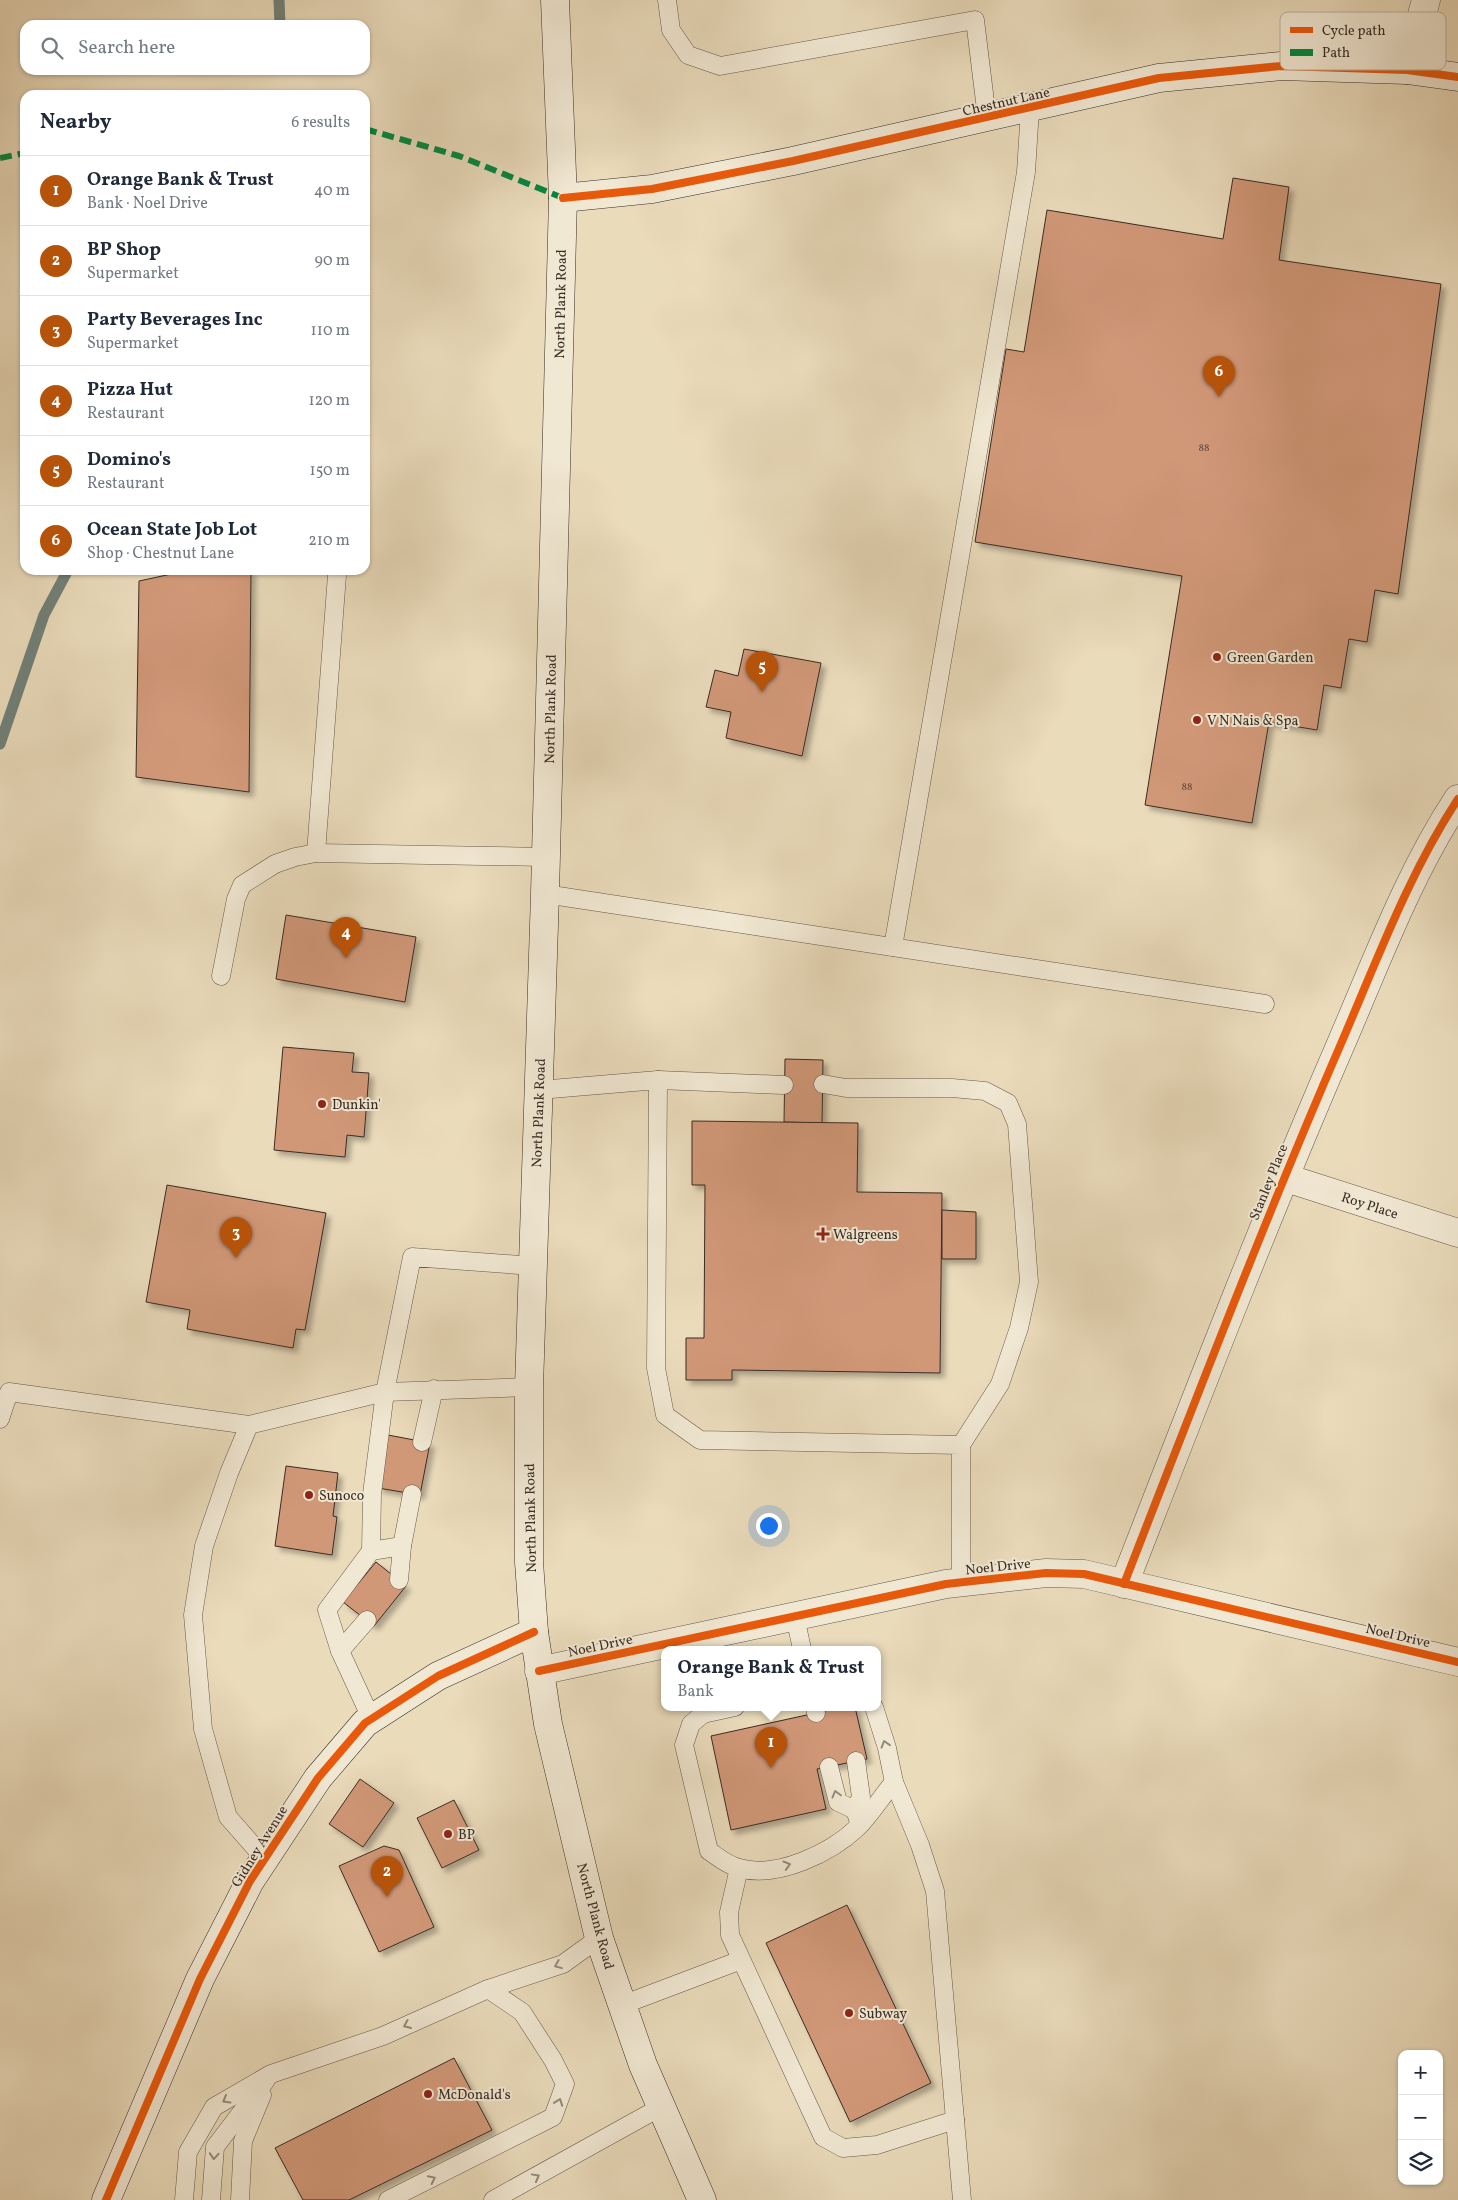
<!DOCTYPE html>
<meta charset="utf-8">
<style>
body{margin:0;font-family:Vollkorn,serif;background:#f6f6f7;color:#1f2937}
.controls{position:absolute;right:15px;bottom:15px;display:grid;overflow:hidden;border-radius:10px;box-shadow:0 1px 4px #0004}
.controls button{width:45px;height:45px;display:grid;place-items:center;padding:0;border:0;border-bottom:1px solid #e0e1e3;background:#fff;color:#1f2937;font:25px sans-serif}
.you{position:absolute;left:768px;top:1525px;width:18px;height:18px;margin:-12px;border:4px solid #fff;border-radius:50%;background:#1a73e8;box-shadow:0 0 0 8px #1a73e833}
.badge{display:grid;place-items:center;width:32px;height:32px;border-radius:50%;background:#b45309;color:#fff;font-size:16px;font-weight:700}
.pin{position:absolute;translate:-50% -41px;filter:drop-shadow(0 1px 2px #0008)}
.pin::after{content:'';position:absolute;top:26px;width:18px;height:15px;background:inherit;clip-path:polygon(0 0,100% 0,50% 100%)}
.popup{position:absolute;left:661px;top:1646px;width:220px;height:65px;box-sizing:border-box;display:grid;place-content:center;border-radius:10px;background:#fff;filter:drop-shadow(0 1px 4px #0005);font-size:16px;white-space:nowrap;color:#747a83}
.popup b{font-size:19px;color:#1f2937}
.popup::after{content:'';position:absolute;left:50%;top:100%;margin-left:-10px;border:10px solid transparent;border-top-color:#fff}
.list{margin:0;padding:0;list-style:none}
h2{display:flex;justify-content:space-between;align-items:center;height:65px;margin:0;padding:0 20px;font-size:21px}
h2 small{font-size:16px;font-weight:400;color:#747a83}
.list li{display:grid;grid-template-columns:32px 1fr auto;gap:15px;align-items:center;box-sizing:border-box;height:70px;padding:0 20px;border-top:1px solid #e0e1e3}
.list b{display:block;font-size:19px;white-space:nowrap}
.list p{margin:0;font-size:16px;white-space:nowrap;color:#747a83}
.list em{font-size:16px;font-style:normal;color:#747a83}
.icon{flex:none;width:28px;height:28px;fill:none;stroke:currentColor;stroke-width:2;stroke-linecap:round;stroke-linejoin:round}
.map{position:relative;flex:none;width:1458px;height:2200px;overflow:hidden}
.search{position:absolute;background:#fff;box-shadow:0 1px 4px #0004;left:20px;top:20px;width:350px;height:55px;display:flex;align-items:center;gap:12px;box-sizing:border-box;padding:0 18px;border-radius:15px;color:#747a83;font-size:19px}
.panel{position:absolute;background:#fff;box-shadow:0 1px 4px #0004;left:20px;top:90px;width:350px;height:485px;border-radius:15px}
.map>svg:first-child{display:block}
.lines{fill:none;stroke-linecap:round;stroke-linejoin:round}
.stream{stroke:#72827a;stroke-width:11}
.building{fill:#d19878;stroke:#392c25;filter:url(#shadow)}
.lane-casing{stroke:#65584a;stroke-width:19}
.street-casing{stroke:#65584a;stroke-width:29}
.secondary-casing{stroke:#392c25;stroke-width:29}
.lane{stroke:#f1e8d3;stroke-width:18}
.street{stroke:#f1e8d3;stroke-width:28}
.secondary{stroke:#f1e8d3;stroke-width:28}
.quiet{stroke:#00873e;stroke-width:6;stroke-dasharray:12 6;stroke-linecap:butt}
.cycleway-casing{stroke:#f1e8d3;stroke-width:11}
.cycleway{stroke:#e8590c;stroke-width:8}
.oneway{stroke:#958a7c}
.poi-dot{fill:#8f2418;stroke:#f1e8d3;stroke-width:2}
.labels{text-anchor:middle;stroke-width:4;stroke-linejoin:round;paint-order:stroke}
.number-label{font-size:11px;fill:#5f473a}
.street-label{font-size:14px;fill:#392c25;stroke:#f1e8d3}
.poi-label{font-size:14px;fill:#392c25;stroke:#f1e8d3;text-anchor:start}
.key{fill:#f1e8d3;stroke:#bab09f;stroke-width:1}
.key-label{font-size:14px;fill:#392c25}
</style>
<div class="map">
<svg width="1458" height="2200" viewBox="0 0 1458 2200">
<defs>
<filter id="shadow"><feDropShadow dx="4.5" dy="4.5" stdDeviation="2.5" flood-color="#0004"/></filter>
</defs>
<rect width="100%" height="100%" fill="#eadbbb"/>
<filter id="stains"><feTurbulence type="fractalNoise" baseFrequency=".004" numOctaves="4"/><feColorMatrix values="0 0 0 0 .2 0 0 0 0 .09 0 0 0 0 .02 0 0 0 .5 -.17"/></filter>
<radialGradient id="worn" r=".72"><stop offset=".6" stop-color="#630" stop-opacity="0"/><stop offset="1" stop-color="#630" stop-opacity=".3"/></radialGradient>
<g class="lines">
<g class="stream">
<polyline points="279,0 280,25"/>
<polyline points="0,744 44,615 68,570"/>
</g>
</g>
<g class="building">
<polygon points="1233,178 1289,187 1279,260 1441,284 1398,594 1375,590 1367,642 1349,639 1341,688 1324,685 1317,730 1269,722 1252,823 1145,805 1182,576 975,542 1006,349 1024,352 1047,210 1223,239"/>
<polygon points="190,570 251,570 249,792 136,777 139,581"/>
<polygon points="744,649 821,663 802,756 726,738 731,712 706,707 715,670 738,676"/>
<polygon points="286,915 416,937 405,1002 276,979"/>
<polygon points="283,1047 354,1053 352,1072 369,1073 364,1137 347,1135 345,1157 274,1150"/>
<polygon points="785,1059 823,1060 822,1123 784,1122"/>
<polygon points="692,1121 858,1123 857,1192 942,1193 940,1373 732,1370 732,1380 686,1380 686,1338 704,1338 705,1185 692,1185"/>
<polygon points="167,1185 326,1213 305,1330 296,1329 293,1348 187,1329 190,1310 146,1302"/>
<polygon points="942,1210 976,1212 976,1259 942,1259"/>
<polygon points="388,1435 430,1443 420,1495 378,1488"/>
<polygon points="286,1466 338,1473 333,1516 337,1517 332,1555 275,1546"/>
<polygon points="376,1562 406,1586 374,1626 343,1602"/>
<polygon points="843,1707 855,1707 867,1759 817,1769 826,1809 731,1830 711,1736"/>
<polygon points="360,1779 394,1803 363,1847 329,1824"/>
<polygon points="454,1800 479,1850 442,1868 417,1818"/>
<polygon points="384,1846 399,1850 434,1927 379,1952 339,1866"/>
<polygon points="847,1905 931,2083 850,2122 766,1943"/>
<polygon points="454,2058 492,2130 349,2200 303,2200 275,2148"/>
</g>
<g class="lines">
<defs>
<g id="lane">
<polyline points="667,0 671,30 688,55 720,66 975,20 987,118"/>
<polyline points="316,853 337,575"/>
<polyline points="545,894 1265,1004"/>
<polyline points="893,947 1026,172 1030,109"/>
<polyline points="221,976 236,899 242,885 275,864 295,857 316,853 546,857"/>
<polyline points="658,1080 784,1085"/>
<polyline points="823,1084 846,1088 952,1088 985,1091 1008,1103 1017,1124 1029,1282 1019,1328 1000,1384 961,1445"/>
<polyline points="539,1090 658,1080 656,1368 665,1415 700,1440 961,1445 961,1583"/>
<polyline points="0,1419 9,1392 249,1425"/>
<polyline points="422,1442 434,1389"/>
<polyline points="371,1551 372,1494 385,1392 529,1387"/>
<polyline points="399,1580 402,1546 412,1494"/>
<polyline points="795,1617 802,1649"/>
<polyline points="367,1620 340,1651 371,1718"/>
<polyline points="340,1651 327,1610 371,1551 402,1546"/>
<path d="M 735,1707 L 703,1714 L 691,1724 L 684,1745 L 709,1851 C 718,1857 727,1865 739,1868 C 777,1879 831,1853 858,1827 C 871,1814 882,1796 894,1782"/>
<polyline points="815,1707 816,1713"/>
<polyline points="874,1707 887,1748 894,1782 920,1845 935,1891 962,2200"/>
<polyline points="856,1761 861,1797 855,1810 860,1825"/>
<polyline points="829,1767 838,1802 855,1810"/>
<polyline points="265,1859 228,1817 203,1729 193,1615 204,1546 229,1473 249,1425 385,1392 412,1257 533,1266"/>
<polyline points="739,1868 729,1912 730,1935 823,2137 843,2148 877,2145 955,2120"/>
<polyline points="622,2005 741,1960"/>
<polyline points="184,2200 188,2152 214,2107 271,2074 383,2036 488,1989 563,1964 599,1938"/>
<polyline points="211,2200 215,2147 266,2080"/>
<polyline points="240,2200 243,2141 262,2095"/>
<polyline points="388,2200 553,2117 565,2084 553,2060 522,2012 488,1989"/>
<polyline points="493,2200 661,2107"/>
</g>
<g id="street">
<polyline points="1407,70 1426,0"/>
<polyline points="1283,1177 1458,1233"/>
<path d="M 1124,1584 C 1194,1404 1263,1224 1340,1046 C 1376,963 1408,875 1458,799"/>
<polyline points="539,1671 946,1584 1046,1573 1084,1574 1458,1662"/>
</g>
<g id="secondary">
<polyline points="555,0 563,198 545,894 529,1387 529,1562 534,1632 548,1724 599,1938 643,2065 702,2200"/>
<polyline points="563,198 652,189 793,161 1159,78 1281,66 1407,70 1458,77"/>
<polyline points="106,2200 200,1979 250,1881 318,1778 365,1723 438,1676 534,1632"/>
</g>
</defs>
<use href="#lane" class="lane-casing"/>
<use href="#street" class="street-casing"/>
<use href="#secondary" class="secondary-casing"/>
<use href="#lane" class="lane"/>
<use href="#street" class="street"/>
<use href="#secondary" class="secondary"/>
<g class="quiet">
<polyline points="365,129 459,156 563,198"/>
<polyline points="0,158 25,153"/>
</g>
<defs>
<g id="cycleway">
<polyline points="563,198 652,189 793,161 1159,78 1281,66 1407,70 1458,77"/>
<path d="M 1124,1584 C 1194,1404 1263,1224 1340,1046 C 1376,963 1408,875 1458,799"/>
<polyline points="539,1671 946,1584 1046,1573 1084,1574 1458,1662"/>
<polyline points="106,2200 200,1979 250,1881 318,1778 365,1723 438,1676 534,1632"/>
</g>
</defs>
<use href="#cycleway" class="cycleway-casing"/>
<use href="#cycleway" class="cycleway"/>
</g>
<defs><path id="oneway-chevron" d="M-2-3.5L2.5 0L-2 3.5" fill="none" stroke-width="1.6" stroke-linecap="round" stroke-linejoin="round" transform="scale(1.25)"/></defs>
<g class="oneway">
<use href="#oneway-chevron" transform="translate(885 1744) rotate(-107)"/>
<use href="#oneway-chevron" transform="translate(836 1794) rotate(-105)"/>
<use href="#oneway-chevron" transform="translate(787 1865) rotate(-16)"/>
<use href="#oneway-chevron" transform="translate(558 1965) rotate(158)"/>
<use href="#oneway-chevron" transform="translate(407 2025) rotate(156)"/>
<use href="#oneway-chevron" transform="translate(226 2100) rotate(150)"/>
<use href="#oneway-chevron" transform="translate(559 2102) rotate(-70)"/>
<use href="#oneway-chevron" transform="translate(214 2156) rotate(94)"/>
<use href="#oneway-chevron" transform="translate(536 2177) rotate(-29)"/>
<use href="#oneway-chevron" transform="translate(432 2179) rotate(-26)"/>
</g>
<g class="poi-dot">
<circle cx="1217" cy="657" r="5"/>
<circle cx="1197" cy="720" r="5"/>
<circle cx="322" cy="1104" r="5"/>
<path d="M820.5 1226.5h5v5h5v5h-5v5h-5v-5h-5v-5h5z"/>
<circle cx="309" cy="1495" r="5"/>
<circle cx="448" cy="1834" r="5"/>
<circle cx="849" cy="2013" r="5"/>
<circle cx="428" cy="2094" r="5"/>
</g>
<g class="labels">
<g class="number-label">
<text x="1204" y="451">88</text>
<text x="1187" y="790">88</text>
</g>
<g class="street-label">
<text transform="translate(1006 101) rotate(-13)" y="5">Chestnut Lane</text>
<text transform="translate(560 304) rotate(-89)" y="5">North Plank Road</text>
<text transform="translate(550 709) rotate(-89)" y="5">North Plank Road</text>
<text transform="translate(538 1113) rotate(-88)" y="5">North Plank Road</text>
<text transform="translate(1268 1182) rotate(-68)" y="5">Stanley Place</text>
<text transform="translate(1370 1205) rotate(18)" y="5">Roy Place</text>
<text transform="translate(530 1518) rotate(-91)" y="5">North Plank Road</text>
<text transform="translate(998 1566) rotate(-6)" y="5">Noel Drive</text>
<text transform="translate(1398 1635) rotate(13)" y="5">Noel Drive</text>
<text transform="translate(600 1645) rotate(-12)" y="5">Noel Drive</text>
<text transform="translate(259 1846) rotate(-58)" y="5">Gidney Avenue</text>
<text transform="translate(596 1916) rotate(75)" y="5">North Plank Road</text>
</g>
<g class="poi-label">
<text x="1227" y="662">Green Garden</text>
<text x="1207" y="725">V N Nais &amp; Spa</text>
<text x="332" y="1109">Dunkin'</text>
<text x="833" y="1239">Walgreens</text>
<text x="319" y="1500">Sunoco</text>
<text x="458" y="1839">BP</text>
<text x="859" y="2018">Subway</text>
<text x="438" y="2099">McDonald's</text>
</g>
</g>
<rect x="1280" y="12" width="166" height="58" rx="8" class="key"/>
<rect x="1290" y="27" width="23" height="6" fill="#e8590c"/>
<rect x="1290" y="49" width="23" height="7" fill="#00873e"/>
<g class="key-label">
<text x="1322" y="35">Cycle path</text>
<text x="1322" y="57">Path</text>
</g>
<rect width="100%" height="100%" filter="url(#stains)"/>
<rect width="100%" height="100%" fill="url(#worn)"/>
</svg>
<div class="controls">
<button>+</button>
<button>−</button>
<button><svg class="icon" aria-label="layers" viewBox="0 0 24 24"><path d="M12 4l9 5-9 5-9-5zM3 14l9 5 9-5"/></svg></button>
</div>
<div class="you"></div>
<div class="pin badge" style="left:771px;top:1768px">1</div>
<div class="popup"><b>Orange Bank &amp; Trust</b>Bank</div>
<div class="pin badge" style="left:387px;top:1897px">2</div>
<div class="pin badge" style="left:236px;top:1258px">3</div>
<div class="pin badge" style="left:346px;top:958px">4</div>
<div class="pin badge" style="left:762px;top:692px">5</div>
<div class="pin badge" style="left:1219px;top:397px">6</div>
<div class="search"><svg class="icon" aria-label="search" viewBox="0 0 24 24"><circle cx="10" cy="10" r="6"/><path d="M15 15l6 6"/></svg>Search here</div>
<section class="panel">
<h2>Nearby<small>6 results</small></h2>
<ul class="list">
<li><span class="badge">1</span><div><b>Orange Bank &amp; Trust</b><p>Bank · Noel Drive</p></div><em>40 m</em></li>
<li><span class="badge">2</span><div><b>BP Shop</b><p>Supermarket</p></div><em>90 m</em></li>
<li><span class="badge">3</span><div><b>Party Beverages Inc</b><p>Supermarket</p></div><em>110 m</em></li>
<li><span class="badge">4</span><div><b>Pizza Hut</b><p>Restaurant</p></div><em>120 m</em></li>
<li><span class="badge">5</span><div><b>Domino's</b><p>Restaurant</p></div><em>150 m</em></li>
<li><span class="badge">6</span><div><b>Ocean State Job Lot</b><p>Shop · Chestnut Lane</p></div><em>210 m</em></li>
</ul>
</section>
</div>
